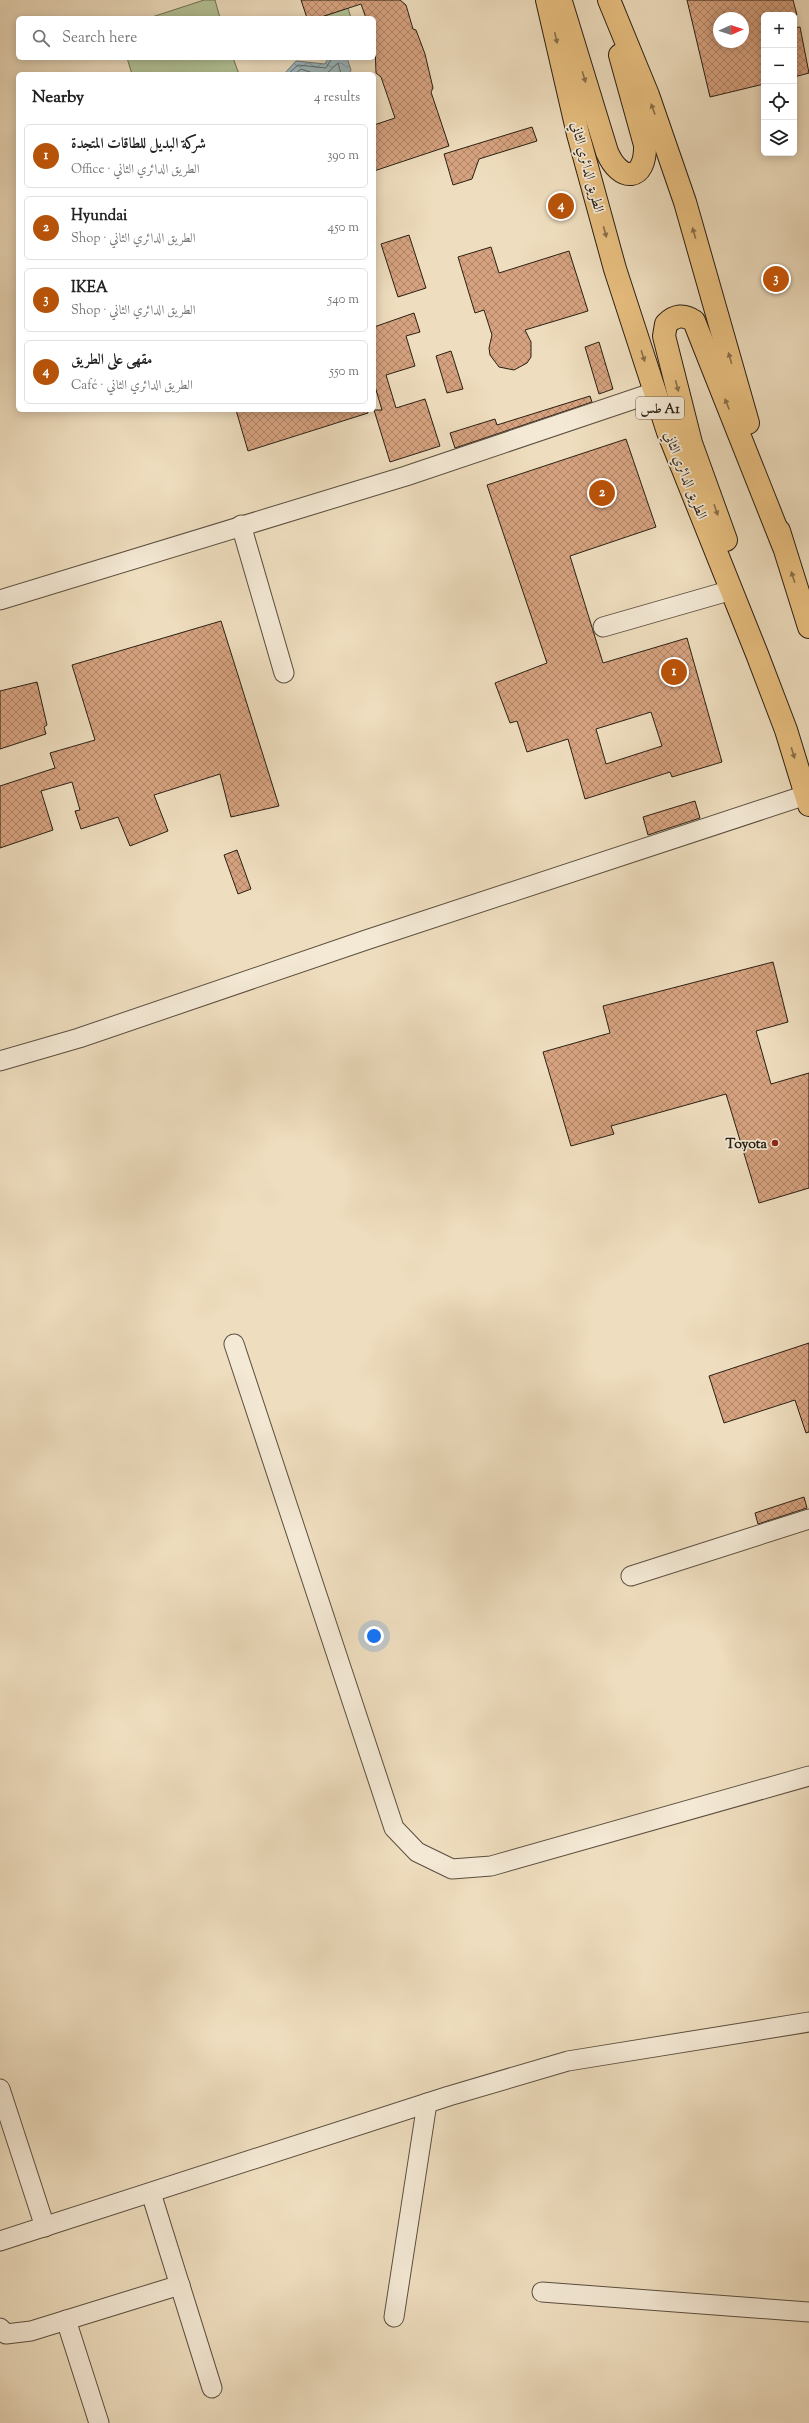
<!DOCTYPE html>
<meta charset="utf-8">
<style>
body{margin:0;font-family:"Sorts Mill Goudy",Amiri,serif;background:#f2f2f2;color:#222}
.controls{position:absolute;right:12px;top:12px;display:grid;overflow:hidden;border-radius:6px;box-shadow:0 2px 10px #0003}
.controls button{width:36px;height:36px;display:grid;place-items:center;padding:0;border:0;border-bottom:1px solid #e0e0e0;background:#fff;color:#222;font:20px sans-serif}
.compass{position:absolute;left:713px;top:12px;width:36px;height:36px;border-radius:50%;background:#fff;box-shadow:0 2px 10px #0003;rotate:87deg}
.you{position:absolute;left:374px;top:1636px;width:14px;height:14px;margin:-10px;border:3px solid #fff;border-radius:50%;background:#1a73e8;box-shadow:0 0 0 6px #1a73e833}
.badge{display:grid;place-items:center;width:26px;height:26px;border-radius:50%;background:#b45309;color:#fff;font-size:13px;font-weight:700}
.pin{position:absolute;translate:-50% -50%;border:2px solid #fff;box-shadow:0 1px 4px #0006}
.list{margin:0;padding:0;list-style:none}
h2{display:flex;justify-content:space-between;align-items:center;height:52px;margin:0;padding:0 16px;font-size:17px}
h2 small{font-size:13px;font-weight:400;color:#767676}
.list li{display:grid;grid-template-columns:26px 1fr auto;gap:12px;align-items:center;box-sizing:border-box;height:64px;margin:0 8px 8px;padding:0 8px;border:1px solid #e0e0e0;border-radius:6px}
.list b{display:block;font-size:15px;white-space:nowrap}
.list p{margin:0;font-size:13px;white-space:nowrap;color:#767676}
.list em{font-size:13px;font-style:normal;color:#767676}
.icon{flex:none;width:22px;height:22px;fill:none;stroke:currentColor;stroke-width:2;stroke-linecap:round;stroke-linejoin:round}
.map{position:relative;flex:none;width:809px;height:2423px;overflow:hidden}
.search{position:absolute;background:#fff;box-shadow:0 2px 10px #0003;left:16px;top:16px;width:360px;height:44px;display:flex;align-items:center;gap:10px;box-sizing:border-box;padding:0 14px;border-radius:6px;color:#767676;font-size:15px}
.panel{position:absolute;background:#fff;box-shadow:0 2px 10px #0003;left:16px;top:72px;width:360px;height:340px;border-radius:6px}
.map>svg:first-child{display:block}
.green{fill:#b4c295;stroke:#6f7155}
.water{fill:url(#water-waves);stroke:#707b7a}
.lines{fill:none;stroke-linecap:round;stroke-linejoin:round}
.shore{stroke:#646c69;stroke-width:1}
.building{fill:url(#building-cross-hatch);stroke:#2a2015;fill-rule:evenodd}
.minor-casing{stroke:#5b4f3f;stroke-width:21}
.highway-casing{stroke:#2a2015;stroke-width:24}
.minor{stroke:#f4e9d5;stroke-width:19}
.highway{stroke:#e7be7f;stroke-width:22}
.oneway{fill:#886f4a}
.poi-dot{fill:#8f2418;stroke:#f4e9d5;stroke-width:1.5}
.labels{text-anchor:middle;stroke-width:3.5;stroke-linejoin:round;paint-order:stroke}
.shield{fill:#f4e9d5;stroke:#675c4f;stroke-width:1}
.shield-label{font-size:13px;font-weight:bold;fill:#2a2015}
.street-label{font-size:14px;fill:#2a2015;stroke:#f4e9d5}
.poi-label{font-size:14px;font-weight:bold;fill:#2a2015;stroke:#f4e9d5;text-anchor:end}
</style>
<div class="map">
<svg width="809" height="2423" viewBox="0 0 809 2423">
<defs>
<pattern id="water-waves" width="16" height="10" patternUnits="userSpaceOnUse"><rect width="16" height="10" fill="#9fb8bd"/><path d="M0 5q4-4 8 0t8 0" fill="none" stroke="#829598"/></pattern>
<pattern id="building-cross-hatch" width="8" height="8" patternUnits="userSpaceOnUse"><rect width="8" height="8" fill="#d6a27f"/><path d="M0 0l8 8M0 8l8-8" fill="none" stroke="#ae8467"/></pattern>
</defs>
<rect width="100%" height="100%" fill="#eeddbe"/>
<filter id="stains"><feTurbulence type="fractalNoise" baseFrequency=".005" numOctaves="4"/><feColorMatrix values="0 0 0 0 .2 0 0 0 0 .09 0 0 0 0 .02 0 0 0 .5 -.17"/></filter>
<radialGradient id="worn" r=".72"><stop offset=".6" stop-color="#630" stop-opacity="0"/><stop offset="1" stop-color="#630" stop-opacity=".3"/></radialGradient>
<g class="green">
<polygon points="204,0 215,0 220,18 149,18"/>
<polygon points="348,8 351,18 322,18 322,17"/>
<polygon points="127,58 233,58 239,74 132,74"/>
</g>
<polygon class="water" points="328,58 347,58 351,70 349,74 284,74 296,61 325,64"/>
<g class="lines">
<g class="shore">
<polyline points="288,74 298,65 326,68 332,58"/>
<polyline points="295,74 301,69 313,73 327,73 338,63 341,74"/>
</g>
</g>
<g class="building">
<polygon points="301,0 400,0 406,5 413,29 416,30 425,54 433,88 431,92 449,146 374,171 374,125 395,118 381,77 376,73 374,18 366,18 361,4 318,18 307,18"/>
<path d="M 687,0 L 793,0 L 797,15 L 764,15 L 764,84 L 710,97 ZM 719,18 L 743,18 L 743,42 L 719,42 Z"/>
<polygon points="800,27 809,73 794,77 794,28"/>
<polygon points="532,127 537,141 479,159 472,179 453,185 444,154"/>
<polygon points="409,235 426,288 398,297 381,244"/>
<polygon points="491,247 499,273 569,251 588,311 525,330 531,342 531,357 527,363 514,370 499,367 490,355 489,348 492,335 484,310 475,313 458,257"/>
<polygon points="414,313 420,332 406,336 415,366 386,375 396,408 425,399 440,446 390,462 374,410 382,410 374,383 374,327"/>
<polygon points="599,342 613,389 599,394 585,347"/>
<polygon points="451,351 463,389 447,393 436,356"/>
<polygon points="590,396 592,402 455,448 450,433 495,419 497,425"/>
<polygon points="236,410 367,410 368,413 248,451"/>
<path d="M 626,439 L 656,527 L 570,556 L 603,663 L 687,638 L 722,762 L 672,777 L 670,772 L 585,799 L 568,739 L 527,752 L 517,721 L 510,723 L 495,683 L 547,663 L 487,485 ZM 651,712 L 662,746 L 606,764 L 596,729 Z"/>
<polygon points="221,621 279,806 231,817 220,774 154,795 168,831 130,846 118,817 81,829 75,811 80,810 72,782 41,791 53,830 0,848 0,786 55,768 50,753 95,740 72,665"/>
<polygon points="37,682 47,725 44,727 46,734 0,749 0,691"/>
<polygon points="695,801 700,818 648,835 643,817"/>
<polygon points="237,850 251,889 238,894 224,855"/>
<polygon points="773,962 788,1022 756,1031 771,1084 809,1073 809,1188 759,1203 726,1094 611,1126 614,1134 571,1146 543,1052 610,1033 603,1006"/>
<polygon points="809,1343 809,1432 806,1433 795,1400 724,1423 709,1376"/>
<polygon points="804,1497 807,1508 758,1524 755,1513"/>
</g>
<g class="lines">
<defs>
<g id="minor">
<polyline points="241,525 284,673"/>
<polyline points="0,600 406,476 655,392"/>
<polyline points="603,627 732,590"/>
<polyline points="0,1061 79,1038 366,940 806,795"/>
<polyline points="234,1344 394,1828 417,1852 452,1869 491,1866 809,1776"/>
<polyline points="631,1576 809,1519"/>
<polyline points="0,2089 45,2227"/>
<polyline points="151,2193 212,2388"/>
<polyline points="0,2241 449,2096 568,2061 809,2022"/>
<polyline points="542,2292 809,2312"/>
<polyline points="394,2317 427,2103"/>
<polyline points="66,2320 99,2423"/>
<polyline points="0,2328 6,2334 31,2331 180,2285"/>
</g>
<g id="highway">
<polyline points="547,0 578,134 615,269 668,432 757,654 786,730 809,805"/>
<polyline points="609,0 648,95 685,202 748,423"/>
<path d="M 562,5 L 607,152 C 620,183 646,182 645,145 L 620,55"/>
<polyline points="779,531 809,627"/>
<path d="M 726,540 L 691,443 L 664,336 L 666,324 C 675,315 684,314 694,321 L 783,545"/>
</g>
</defs>
<use href="#minor" class="minor-casing"/>
<use href="#highway" class="highway-casing"/>
<use href="#minor" class="minor"/>
<use href="#highway" class="highway"/>
</g>
<defs><path id="oneway-solid" d="M-6-.8H1V-3.2L6.5 0L1 3.2V.8H-6Z"/></defs>
<g class="oneway">
<use href="#oneway-solid" transform="translate(556 38) rotate(77)"/>
<use href="#oneway-solid" transform="translate(584 77) rotate(73)"/>
<use href="#oneway-solid" transform="translate(653 109) rotate(-110)"/>
<use href="#oneway-solid" transform="translate(605 232) rotate(75)"/>
<use href="#oneway-solid" transform="translate(694 233) rotate(-106)"/>
<use href="#oneway-solid" transform="translate(643 356) rotate(72)"/>
<use href="#oneway-solid" transform="translate(730 358) rotate(-106)"/>
<use href="#oneway-solid" transform="translate(677 386) rotate(75)"/>
<use href="#oneway-solid" transform="translate(727 404) rotate(-112)"/>
<use href="#oneway-solid" transform="translate(716 510) rotate(71)"/>
<use href="#oneway-solid" transform="translate(793 577) rotate(-108)"/>
<use href="#oneway-solid" transform="translate(793 753) rotate(73)"/>
</g>
<circle class="poi-dot" cx="775" cy="1143" r="4"/>
<g class="labels">
<rect class="shield" x="636" y="397" width="48" height="22" rx="3"/>
<g class="shield-label">
<text x="660" y="413">طس A1</text>
</g>
<g class="street-label">
<text transform="translate(588 167) rotate(75)" y="5">الطريق الدائري الثاني</text>
<text transform="translate(686 475) rotate(68)" y="5">الطريق الدائري الثاني</text>
</g>
<g class="poi-label">
<text x="767" y="1148">Toyota</text>
</g>
</g>
<rect width="100%" height="100%" filter="url(#stains)"/>
<rect width="100%" height="100%" fill="url(#worn)"/>
</svg>
<div class="controls">
<button>+</button>
<button>−</button>
<button><svg class="icon" aria-label="locate" viewBox="0 0 24 24"><circle cx="12" cy="12" r="6"/><path d="M12 2v4M12 18v4M2 12h4M18 12h4"/></svg></button>
<button><svg class="icon" aria-label="layers" viewBox="0 0 24 24"><path d="M12 4l9 5-9 5-9-5zM3 14l9 5 9-5"/></svg></button>
</div>
<svg class="compass" viewBox="-18 -18 36 36"><path d="M0-13l5 13h-10z" fill="#e53935"/><path d="M0 13l5-13h-10z" fill="#767676"/></svg>
<div class="you"></div>
<div class="pin badge" style="left:674px;top:672px">1</div>
<div class="pin badge" style="left:602px;top:493px">2</div>
<div class="pin badge" style="left:776px;top:279px">3</div>
<div class="pin badge" style="left:561px;top:206px">4</div>
<div class="search"><svg class="icon" aria-label="search" viewBox="0 0 24 24"><circle cx="10" cy="10" r="6"/><path d="M15 15l6 6"/></svg>Search here</div>
<section class="panel">
<h2>Nearby<small>4 results</small></h2>
<ul class="list">
<li><span class="badge">1</span><div><b>شركة البديل للطاقات المتجدة</b><p>Office · الطريق الدائري الثاني</p></div><em>390 m</em></li>
<li><span class="badge">2</span><div><b>Hyundai</b><p>Shop · الطريق الدائري الثاني</p></div><em>450 m</em></li>
<li><span class="badge">3</span><div><b>IKEA</b><p>Shop · الطريق الدائري الثاني</p></div><em>540 m</em></li>
<li><span class="badge">4</span><div><b>مقهى على الطريق</b><p>Café · الطريق الدائري الثاني</p></div><em>550 m</em></li>
</ul>
</section>
</div>
